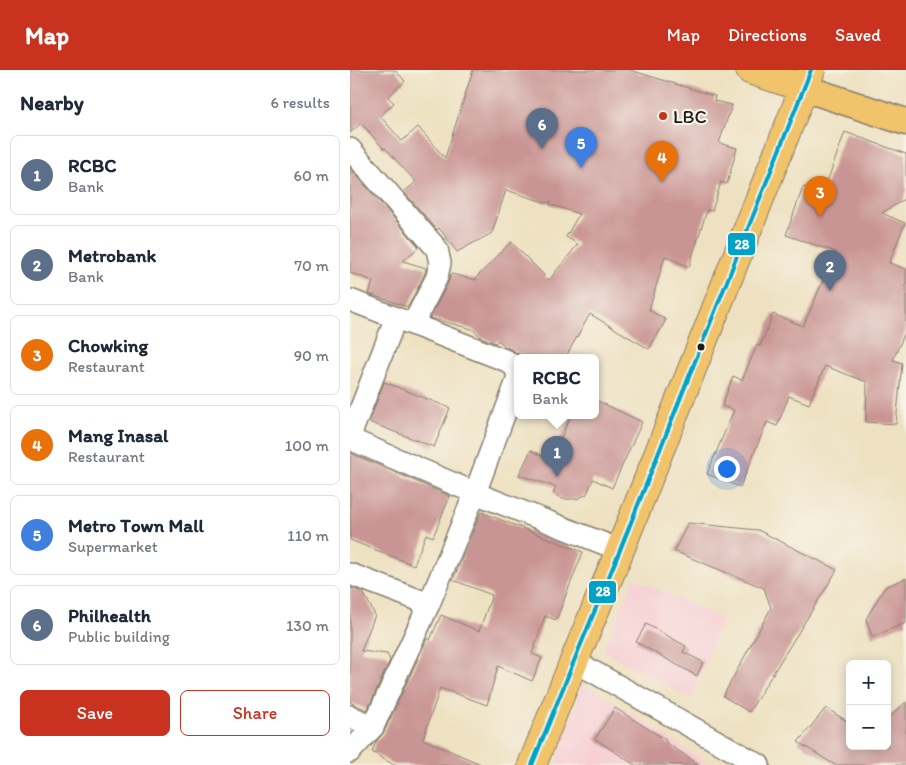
<!DOCTYPE html>
<meta charset="utf-8">
<style>
body{margin:0;font-family:Itim,sans-serif;background:#f6f6f7;color:#1f2937}
.controls{position:absolute;right:15px;bottom:15px;display:grid;overflow:hidden;border-radius:8px;box-shadow:0 2px 12px #0003}
.controls button{width:45px;height:45px;display:grid;place-items:center;padding:0;border:0;border-bottom:1px solid #e0e1e3;background:#fff;color:#1f2937;font:25px sans-serif}
.you{position:absolute;left:376px;top:398px;width:18px;height:18px;margin:-12px;border:4px solid #fff;border-radius:50%;background:#1a73e8;box-shadow:0 0 0 8px #1a73e833}
.badge{display:grid;place-items:center;width:32px;height:32px;border-radius:50%;background:#c8321e;color:#fff;font-size:16px;font-weight:700}
.pin{position:absolute;translate:-50% -41px;filter:drop-shadow(0 1px 2px #0008)}
.pin::after{content:'';position:absolute;top:26px;width:18px;height:15px;background:inherit;clip-path:polygon(0 0,100% 0,50% 100%)}
.popup{position:absolute;left:164px;top:284px;width:85px;height:65px;box-sizing:border-box;display:grid;place-content:center;border-radius:8px;background:#fff;filter:drop-shadow(0 1px 4px #0005);font-size:16px;white-space:nowrap;color:#747a83}
.popup b{font-size:19px;color:#1f2937}
.popup::after{content:'';position:absolute;left:50%;top:100%;margin-left:-10px;border:10px solid transparent;border-top-color:#fff}
.list{margin:0;padding:0;list-style:none}
h2{display:flex;justify-content:space-between;align-items:center;height:65px;margin:0;padding:0 20px;font-size:21px}
h2 small{font-size:16px;font-weight:400;color:#747a83}
.list li{display:grid;grid-template-columns:32px 1fr auto;gap:15px;align-items:center;box-sizing:border-box;height:80px;margin:0 10px 10px;padding:0 10px;border:1px solid #e0e1e3;border-radius:8px}
.list b{display:block;font-size:19px;white-space:nowrap}
.list p{margin:0;font-size:16px;white-space:nowrap;color:#747a83}
.list em{font-size:16px;font-style:normal;color:#747a83}
.actions{display:flex;gap:10px;padding:15px 20px}
.actions a{flex:1;padding:11px 0;border:1px solid #c8321e;border-radius:8px;text-align:center;font-size:18px;color:#c8321e}
.actions .main{background:#c8321e;color:#fff}
.map{position:relative;flex:none;width:556px;height:695px;overflow:hidden}
header{display:flex;align-items:center;gap:30px;box-sizing:border-box;height:70px;padding:0 25px;background:#c8321e;color:#fff}
header strong{font-size:24px}
nav{display:flex;gap:28px;margin-inline-start:auto;font-size:18px}
main{display:flex}
aside{flex:1;background:#fff}
.map>svg:first-child{display:block}
.built{fill:#f7cfd4}
.building{fill:#c99594}
.lines{fill:none;stroke-linecap:round;stroke-linejoin:round}
.minor-casing{stroke:#857e6e;stroke-width:24}
.major-casing{stroke:#857e6e;stroke-width:29}
.highway-casing{stroke:#857e6e;stroke-width:30}
.minor{stroke:#fff;stroke-width:21}
.major{stroke:#f1c36a;stroke-width:26}
.highway{stroke:#f1c36a;stroke-width:28}
.bus-1-casing{stroke:#f7f3e8;stroke-width:8}
.bus-1{stroke:#01a2c5;stroke-width:4}
.poi-dot{fill:#c8321e;stroke:#f7f3e8;stroke-width:2}
.bus-dot{fill:#1c1c1c;stroke:#f7f3e8;stroke-width:2}
.labels{text-anchor:middle;stroke-width:4.5;stroke-linejoin:round;paint-order:stroke}
.poi-label{font-size:19px;fill:#1c1c1c;stroke:#f7f3e8;text-anchor:start}
.line-badge{stroke:#f7f3e8;stroke-width:2}
.badge-label{font-size:14px;text-anchor:middle;font-weight:bold;fill:#fff}
</style>
<header>
<strong>Map</strong>
<nav><a>Map</a><a>Directions</a><a>Saved</a></nav>
</header>
<main>
<aside>
<h2>Nearby<small>6 results</small></h2>
<ul class="list">
<li><span class="badge" style="background:#5c6f8a">1</span><div><b>RCBC</b><p>Bank</p></div><em>60 m</em></li>
<li><span class="badge" style="background:#5c6f8a">2</span><div><b>Metrobank</b><p>Bank</p></div><em>70 m</em></li>
<li><span class="badge" style="background:#e8710a">3</span><div><b>Chowking</b><p>Restaurant</p></div><em>90 m</em></li>
<li><span class="badge" style="background:#e8710a">4</span><div><b>Mang Inasal</b><p>Restaurant</p></div><em>100 m</em></li>
<li><span class="badge" style="background:#3f7fe0">5</span><div><b>Metro Town Mall</b><p>Supermarket</p></div><em>110 m</em></li>
<li><span class="badge" style="background:#5c6f8a">6</span><div><b>Philhealth</b><p>Public building</p></div><em>130 m</em></li>
</ul>
<div class="actions"><a class="main">Save</a><a>Share</a></div>
</aside>
<div class="map">
<svg width="556" height="695" viewBox="0 0 556 695">
<rect width="100%" height="100%" fill="#f7f3e8"/>
<filter id="ink" filterUnits="userSpaceOnUse"><feTurbulence type="fractalNoise" baseFrequency=".02" numOctaves="2"/><feDisplacementMap in="SourceGraphic" scale="10" xChannelSelector="R" yChannelSelector="G"/><feConvolveMatrix kernelMatrix="1 2 1 2 8 2 1 2 1" color-interpolation-filters="sRGB"/></filter>
<filter id="wash" filterUnits="userSpaceOnUse"><feTurbulence type="fractalNoise" baseFrequency=".0096" numOctaves="4" result="noise"/><feDisplacementMap in="SourceGraphic" scale="20" xChannelSelector="R" yChannelSelector="G"/><feGaussianBlur stdDeviation="1.12" result="paint"/><feColorMatrix in="noise" values="0 0 0 0 0 0 0 0 0 0 0 0 0 0 0 0 0 1.4 0 .05"/><feComposite in="paint" operator="in"/></filter>
<g filter="url(#wash)">
<rect width="100%" height="100%" fill="#eee1c1"/>
<g class="built">
<polygon points="284,508 372,549 341,629 253,581"/>
<polygon points="232,612 359,694 358,695 206,695"/>
</g>
<g id="blocks">
<g class="building">
<polygon points="0,0 45,0 55,11 38,27 44,33 30,46 52,71 68,57 95,88 123,0 280,0 365,26 364,31 382,35 369,73 387,78 377,114 371,112 362,141 357,140 339,197 315,186 299,240 316,250 299,279 240,244 215,288 174,288 164,281 156,277 148,270 145,273 131,267 122,259 80,248 98,213 101,204 127,210 126,208 161,172 199,210 228,174 216,167 229,144 199,134 202,131 197,133 156,120 142,163 107,182 89,158 87,160 54,122 66,112 35,78 34,79 11,53 0,63"/>
<polygon points="495,62 556,84 556,120 553,130 532,143 555,153 539,193 556,199 556,260 543,290 552,293 546,354 516,352 517,312 475,296 459,334 439,326 427,356 417,352 390,417 357,404 384,340 372,336 383,306 392,310 407,275 410,276 423,244 453,256 486,182 436,165 453,117 473,123"/>
<polygon points="0,98 69,177 53,191 76,198 75,203 58,237 19,224 23,211 0,203"/>
<polygon points="34,312 100,338 84,377 19,352"/>
<polygon points="246,330 292,352 262,418 243,409 237,424 227,429 212,429 203,423 206,417 169,405 181,380 200,390 221,346 246,346"/>
<polygon points="0,383 100,426 83,467 76,464 64,495 0,470"/>
<polygon points="131,442 233,482 206,550 195,546 182,584 192,588 182,611 148,596 137,635 90,618 73,669 133,695 44,695 22,682 26,672 34,662 77,569 80,570 91,545 129,561 142,525 103,510"/>
<polygon points="338,453 408,460 487,500 399,642 373,626 421,538 414,518 324,481"/>
<polygon points="556,508 556,553 522,567 516,549 535,517"/>
<polygon points="0,518 13,522 25,545 11,581 37,584 40,590 17,640 0,632"/>
<polygon points="296,554 336,576 333,582 353,592 347,606 286,572"/>
<polygon points="556,632 556,695 485,695 448,672 476,638 500,653 500,676 537,676 537,649"/>
<polygon points="265,638 316,670 315,672 350,695 285,695 245,669"/>
</g>
</g>
</g>
<g filter="url(#ink)">
<use href="#blocks" fill-opacity="0" stroke="#857e6e" stroke-width="1"/>
<g class="lines">
<defs>
<g id="minor">
<polyline points="0,79 87,179 90,193 87,207 63,254"/>
<polyline points="0,230 157,291 166,298 168,308 125,423 79,534 23,657 0,682"/>
<polyline points="0,366 46,248"/>
<polyline points="0,369 125,423 270,480"/>
<polyline points="0,504 79,534"/>
<polyline points="224,591 409,695"/>
<polyline points="0,646 23,657"/>
</g>
<polyline id="major" points="454,18 556,52"/>
<g id="highway">
<polyline points="400,0 454,18"/>
<polyline points="182,695 224,591 270,480 461,0"/>
</g>
</defs>
<use href="#minor" class="minor-casing"/>
<use href="#major" class="major-casing"/>
<use href="#highway" class="highway-casing"/>
<use href="#minor" class="minor"/>
<use href="#major" class="major"/>
<use href="#highway" class="highway"/>
<defs>
<polyline id="bus-1" points="182,695 224,591 270,480 461,0"/>
</defs>
<use href="#bus-1" class="bus-1-casing"/>
<use href="#bus-1" class="bus-1"/>
</g>
</g>
<circle class="poi-dot" cx="313" cy="46" r="5"/>
<circle class="bus-dot" cx="351" cy="277" r="4.5"/>
<g class="labels">
<g class="poi-label">
<text x="323" y="53">LBC</text>
</g>
</g>
<g class="line-badge">
<rect x="377" y="162" width="29" height="24" rx="5" fill="#01a2c5"/>
<rect x="238" y="510" width="29" height="24" rx="5" fill="#01a2c5"/>
</g>
<g class="badge-label">
<text x="392" y="179">28</text>
<text x="253" y="526">28</text>
</g>
</svg>
<div class="controls">
<button>+</button>
<button>−</button>
</div>
<div class="you"></div>
<div class="pin badge" style="left:207px;top:407px;background:#5c6f8a">1</div>
<div class="popup"><b>RCBC</b>Bank</div>
<div class="pin badge" style="left:480px;top:221px;background:#5c6f8a">2</div>
<div class="pin badge" style="left:470px;top:147px;background:#e8710a">3</div>
<div class="pin badge" style="left:312px;top:112px;background:#e8710a">4</div>
<div class="pin badge" style="left:231px;top:98px;background:#3f7fe0">5</div>
<div class="pin badge" style="left:192px;top:79px;background:#5c6f8a">6</div>
</div>
</main>
